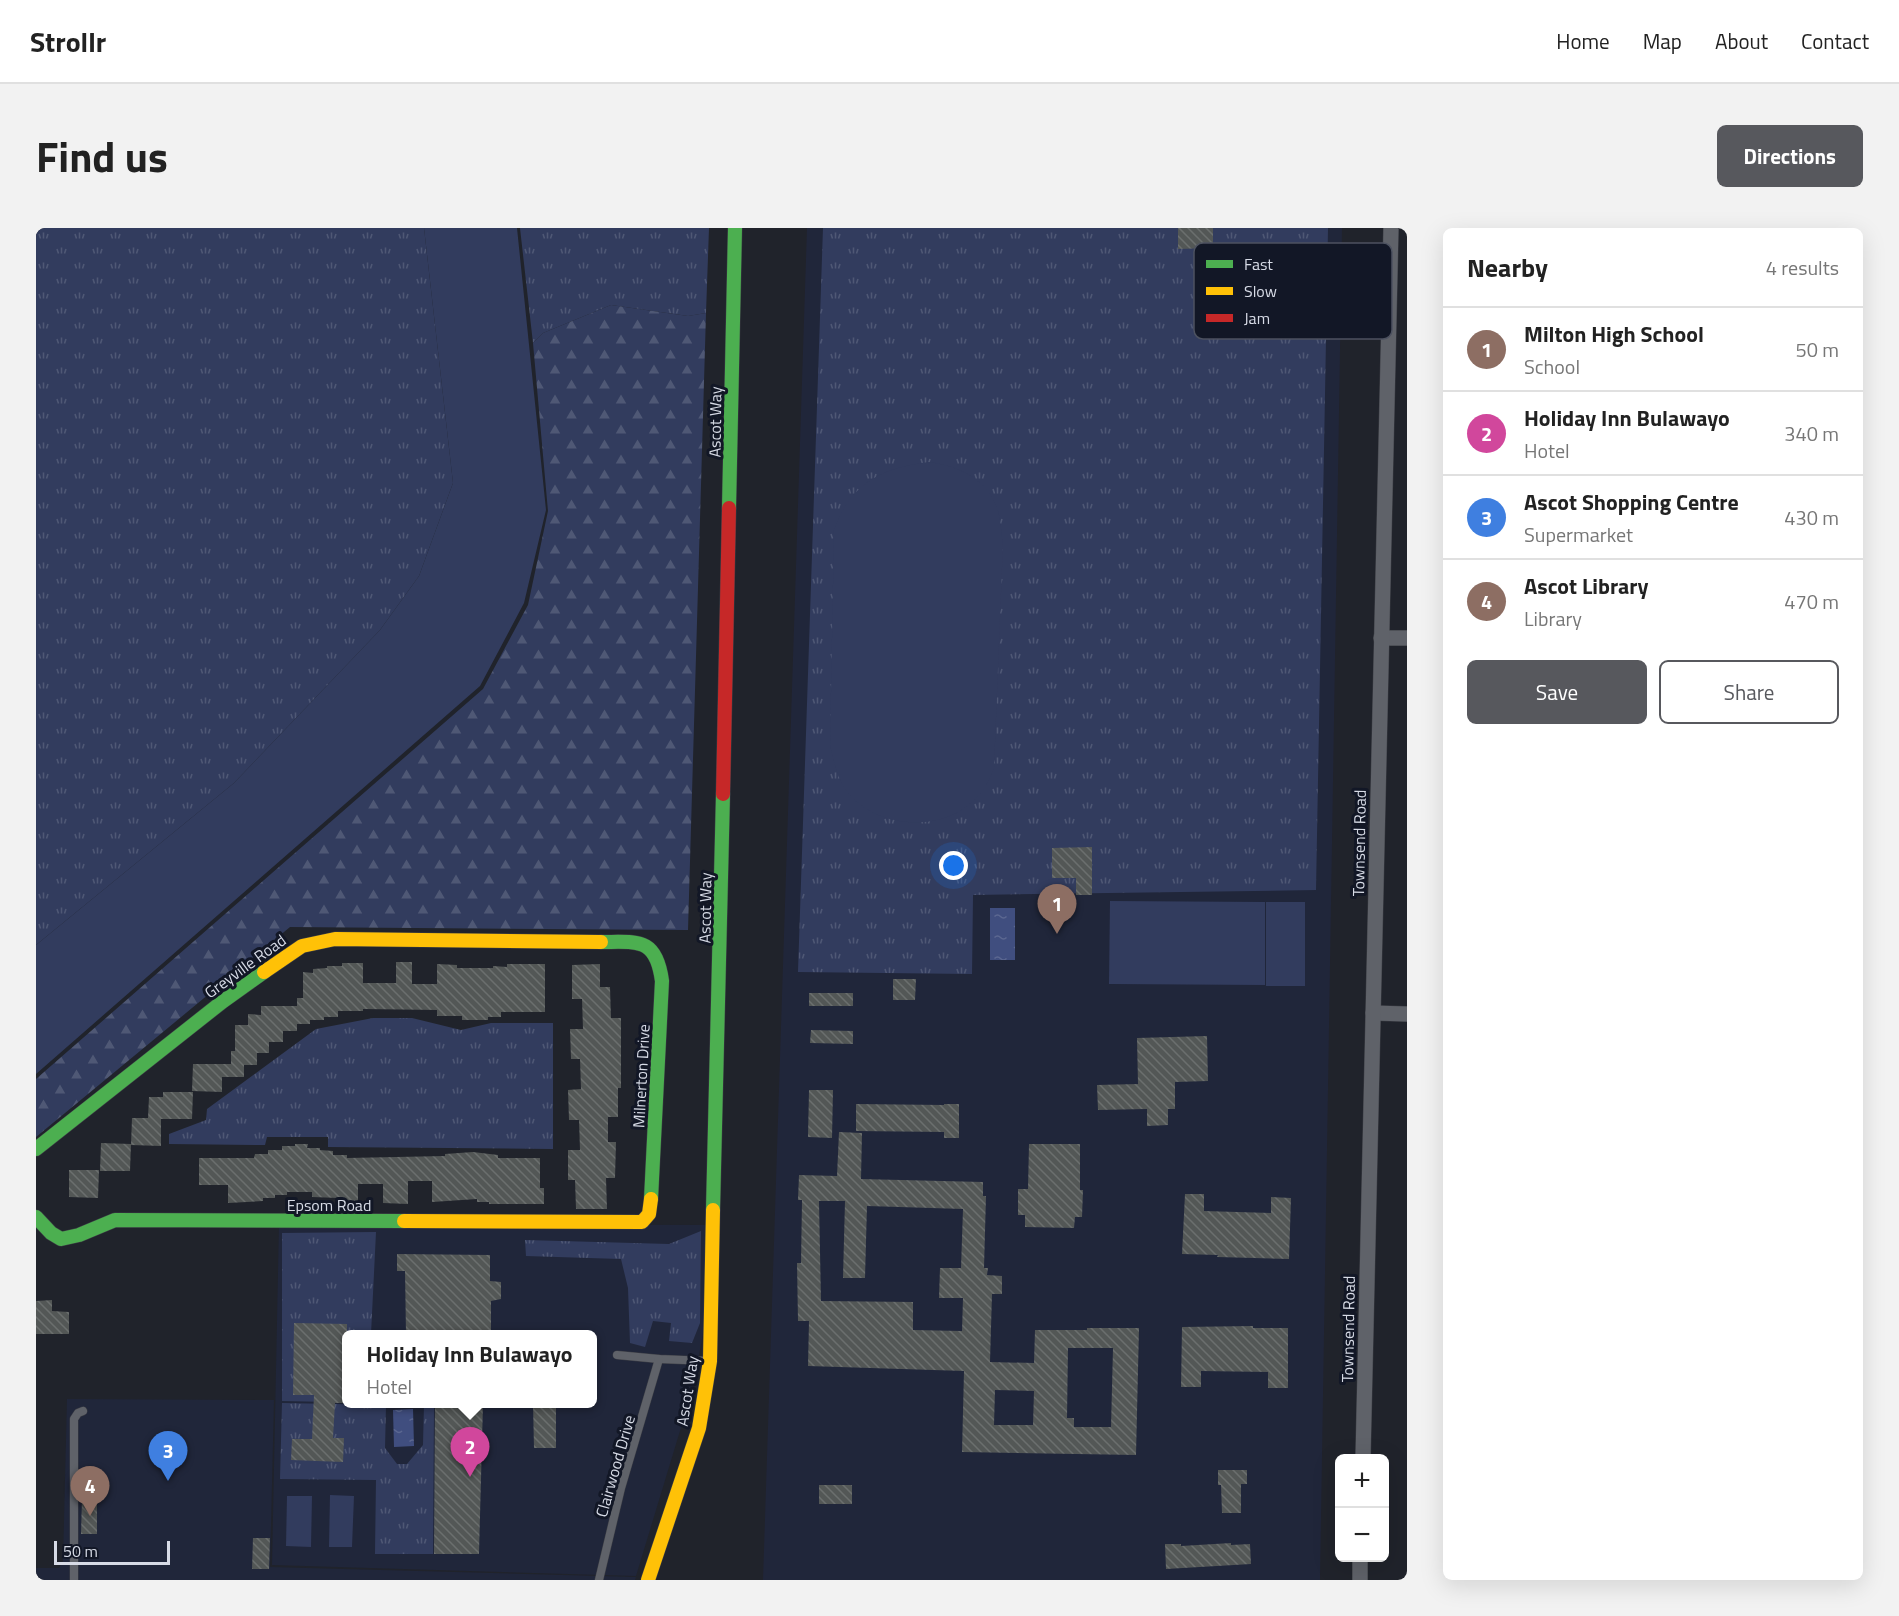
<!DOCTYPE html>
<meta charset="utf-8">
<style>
body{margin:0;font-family:"Titillium Web",sans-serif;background:#f2f2f2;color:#222}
.controls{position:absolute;right:18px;bottom:18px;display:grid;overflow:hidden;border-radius:9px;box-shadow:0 6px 24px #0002}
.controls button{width:54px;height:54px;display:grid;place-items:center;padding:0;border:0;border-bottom:2px solid #e0e0e0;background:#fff;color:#222;font:30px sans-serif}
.scale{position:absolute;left:18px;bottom:15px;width:116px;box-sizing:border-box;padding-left:6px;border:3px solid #d7dbe6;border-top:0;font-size:16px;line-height:21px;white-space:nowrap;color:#d7dbe6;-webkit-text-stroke:4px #121726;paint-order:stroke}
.you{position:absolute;left:918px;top:638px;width:21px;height:21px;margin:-15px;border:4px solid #fff;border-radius:50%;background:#1a73e8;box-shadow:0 0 0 9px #1a73e833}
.badge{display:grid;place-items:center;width:39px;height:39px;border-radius:50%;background:#57585d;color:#fff;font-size:20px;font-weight:700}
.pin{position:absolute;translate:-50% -50px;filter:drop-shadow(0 2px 3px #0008)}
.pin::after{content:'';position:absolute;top:32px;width:21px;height:18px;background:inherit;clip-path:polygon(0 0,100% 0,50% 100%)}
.popup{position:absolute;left:306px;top:1102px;width:255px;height:78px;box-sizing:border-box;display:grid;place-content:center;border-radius:9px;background:#fff;filter:drop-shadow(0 2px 4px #0005);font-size:20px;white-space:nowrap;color:#767676}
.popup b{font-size:22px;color:#222}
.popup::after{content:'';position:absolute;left:50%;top:100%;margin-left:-12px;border:12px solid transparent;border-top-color:#fff}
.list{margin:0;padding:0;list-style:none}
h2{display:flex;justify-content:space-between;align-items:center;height:78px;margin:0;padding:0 24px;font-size:26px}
h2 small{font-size:20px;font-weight:400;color:#767676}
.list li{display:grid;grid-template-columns:39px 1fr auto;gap:18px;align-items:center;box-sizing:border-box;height:84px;padding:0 24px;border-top:2px solid #e0e0e0}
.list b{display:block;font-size:22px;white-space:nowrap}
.list p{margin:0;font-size:20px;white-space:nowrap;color:#767676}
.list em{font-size:20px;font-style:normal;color:#767676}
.actions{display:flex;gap:12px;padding:18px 24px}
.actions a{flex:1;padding:14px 0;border:2px solid #57585d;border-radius:9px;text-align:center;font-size:21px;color:#57585d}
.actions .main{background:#57585d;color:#fff}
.map{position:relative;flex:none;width:1371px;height:1352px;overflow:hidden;border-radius:9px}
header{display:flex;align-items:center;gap:36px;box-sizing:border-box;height:84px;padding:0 30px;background:#fff;border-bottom:2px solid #e0e0e0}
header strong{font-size:28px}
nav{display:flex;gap:33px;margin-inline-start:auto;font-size:21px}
.intro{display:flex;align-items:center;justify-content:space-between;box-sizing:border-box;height:144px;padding:0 36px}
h1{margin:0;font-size:42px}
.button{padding:15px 27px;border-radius:9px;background:#57585d;color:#fff;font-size:21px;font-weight:700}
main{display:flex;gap:36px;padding:0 36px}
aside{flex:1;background:#fff;border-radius:9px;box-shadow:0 6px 24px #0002}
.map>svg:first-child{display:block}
.built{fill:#20263a;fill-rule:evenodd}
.grass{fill:url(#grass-tufts)}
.forest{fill:url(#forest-firs)}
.pitch{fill:#323c5e}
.water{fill:url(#water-ripples)}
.building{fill:url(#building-back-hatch);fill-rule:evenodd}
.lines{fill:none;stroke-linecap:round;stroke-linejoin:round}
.lane-casing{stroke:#3c3e45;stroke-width:9}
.street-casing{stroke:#3c3e45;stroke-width:16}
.fast-casing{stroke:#3c3e45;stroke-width:15}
.slow-casing{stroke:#3c3e45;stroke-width:15}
.jam-casing{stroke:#3c3e45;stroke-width:15}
.lane{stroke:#5f6269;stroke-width:8}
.street{stroke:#5f6269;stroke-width:15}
.fast{stroke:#4caf50;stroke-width:14}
.slow{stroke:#ffc107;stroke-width:14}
.jam{stroke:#c62828;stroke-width:14}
.labels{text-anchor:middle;stroke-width:6;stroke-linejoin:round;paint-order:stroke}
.street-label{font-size:16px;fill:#d7dbe6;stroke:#121726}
.key{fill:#121726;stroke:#4d5260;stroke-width:1.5}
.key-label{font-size:16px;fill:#d7dbe6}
</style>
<header>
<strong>Strollr</strong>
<nav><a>Home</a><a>Map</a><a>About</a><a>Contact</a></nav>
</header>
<div class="intro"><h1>Find us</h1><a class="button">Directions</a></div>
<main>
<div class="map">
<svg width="1371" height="1352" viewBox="0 0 1371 1352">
<defs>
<pattern id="grass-tufts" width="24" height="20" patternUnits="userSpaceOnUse" patternTransform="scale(1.5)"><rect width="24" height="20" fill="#323c5e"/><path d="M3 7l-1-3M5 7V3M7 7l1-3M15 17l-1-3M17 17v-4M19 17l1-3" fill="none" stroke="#4f5875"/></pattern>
<pattern id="forest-firs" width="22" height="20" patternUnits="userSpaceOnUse" patternTransform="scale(1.5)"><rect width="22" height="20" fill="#323c5e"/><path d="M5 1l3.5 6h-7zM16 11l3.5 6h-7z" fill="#4f5875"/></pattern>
<pattern id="water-ripples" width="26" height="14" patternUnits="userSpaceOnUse" patternTransform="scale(1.5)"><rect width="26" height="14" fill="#404e7f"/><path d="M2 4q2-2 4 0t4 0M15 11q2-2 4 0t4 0" fill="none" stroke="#5b6791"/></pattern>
<pattern id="building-back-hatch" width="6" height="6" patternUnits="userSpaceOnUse" patternTransform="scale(1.5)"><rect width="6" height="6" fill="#535756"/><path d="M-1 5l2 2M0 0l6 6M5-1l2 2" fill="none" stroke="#6b6f6e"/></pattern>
</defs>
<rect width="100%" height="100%" fill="#20232b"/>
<g class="built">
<polygon points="771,0 1306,0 1284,1352 727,1352"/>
<path d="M 243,996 L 672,997 L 668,1100 L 657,1160 L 600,1348 L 236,1337 ZM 311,1106 L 557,1106 L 557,1176 L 311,1176 Z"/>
<polygon points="31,1171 238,1172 234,1339 600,1349 599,1352 0,1352 0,1340 23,1340 27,1333"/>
</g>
<g class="grass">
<polygon points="0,0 388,0 417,255 383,348 344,402 198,555 0,717"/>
<polygon points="484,0 673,0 670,85 652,88 575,77 507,105 497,115"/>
<polygon points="787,0 1292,0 1280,662 937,667 936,746 762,744"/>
<polygon points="337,790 376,790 425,802 455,795 517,795 517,921 292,919 292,909 231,909 229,917 133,916 133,906 170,892 171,881 280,801"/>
<polygon points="665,1003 664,1095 656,1115 633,1113 635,1095 617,1093 609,1119 594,1115 592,1060 585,1031 490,1028 489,1012 633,1016"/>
<polygon points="340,1004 335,1106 311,1106 296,1174 246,1173 246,1005"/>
<polygon points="246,1175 350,1177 349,1220 361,1236 371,1236 387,1217 388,1177 398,1177 397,1326 339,1326 340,1252 244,1251"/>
</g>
<polygon class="forest" points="575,77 652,88 670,85 652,702 254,699 0,909 0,851 447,461 492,377 512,283 497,115 507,105"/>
<g class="pitch">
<polygon points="388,0 481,0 510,282 488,375 444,458 0,846 0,717 198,555 344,402 383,348 417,255"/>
<path d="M 893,234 C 923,238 952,251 962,283 C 965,293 965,305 967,315 L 958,540 C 954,550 950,560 942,568 C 910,606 839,602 810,562 C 801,550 798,533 794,518 L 798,302 C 815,255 845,240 893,234 Z"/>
<polygon points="1074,673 1229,674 1229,757 1073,756"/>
<rect x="1230" y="674" width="39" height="84"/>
<polygon points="294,1267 318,1268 316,1319 293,1319"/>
<polygon points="251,1268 276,1268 275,1319 250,1318"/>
</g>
<g class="water">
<rect x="954" y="680" width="25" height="52"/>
<polygon points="377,1181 378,1218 358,1219 357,1182"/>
</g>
<g class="building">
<polygon points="1142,0 1177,0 1177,20 1142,21"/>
<polygon points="1056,619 1056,667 1040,667 1040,650 1016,650 1016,620"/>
<polygon points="360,734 376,734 376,756 401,756 401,736 421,737 421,740 457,740 457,738 471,739 471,736 509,736 509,784 465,784 465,789 452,789 452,792 426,792 426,788 401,788 401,782 327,781 327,783 302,783 302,789 288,789 288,792 274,792 274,796 261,796 261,803 247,803 247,814 233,814 233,825 221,825 221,837 208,837 208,849 186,849 186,864 156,863 157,836 195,836 195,823 199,823 199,797 212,797 212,786 225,787 225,778 261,778 261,770 267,770 267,744 277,745 277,741 291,740 291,738 306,738 306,735 327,735 327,755 360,755"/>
<polygon points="564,736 564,759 574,759 575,790 585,790 585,860 582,860 582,889 572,889 572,914 580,914 579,950 570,950 571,981 540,981 539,952 532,952 532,922 544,922 543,892 533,892 532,862 545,861 544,831 535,831 534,801 547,801 546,771 536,771 536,737"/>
<polygon points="857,751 880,751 879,772 857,772"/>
<rect x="773" y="765" width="44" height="13"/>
<polygon points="775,802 817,803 817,816 774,815"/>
<polygon points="1171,808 1172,853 1139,854 1139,881 1132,881 1132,897 1111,898 1111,881 1062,882 1061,857 1102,856 1101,810"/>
<polygon points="773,862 797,862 796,910 772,909"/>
<polygon points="127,864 157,864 156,891 125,891 125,918 95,917 96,890 112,890 113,869 127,869"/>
<polygon points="820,876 908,877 908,876 923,876 923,910 908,910 908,904 820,903"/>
<path d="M 803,904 L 826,905 L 825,951 L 947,954 L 947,968 L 950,968 L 948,1040 L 952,1040 L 951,1047 L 966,1048 L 966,1066 L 956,1066 L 954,1134 L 998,1135 L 999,1102 L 1051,1102 L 1051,1100 L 1103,1100 L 1100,1227 L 926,1224 L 928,1143 L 772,1138 L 773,1093 L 762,1093 L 761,1035 L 765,1035 L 766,972 L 762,972 L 763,947 L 801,948 ZM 783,973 L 809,973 L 807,1050 L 829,1050 L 831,978 L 927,981 L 925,1040 L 904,1040 L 903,1070 L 927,1070 L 926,1103 L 877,1102 L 877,1074 L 785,1073 ZM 1032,1120 L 1077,1120 L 1075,1199 L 1038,1199 L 1038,1190 L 1031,1190 ZM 959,1162 L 998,1163 L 997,1197 L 958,1197 Z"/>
<polygon points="65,915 95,916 94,943 64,943"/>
<polygon points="259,916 272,916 271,920 284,920 284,922 297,923 297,927 311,927 311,930 409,928 409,926 437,924 462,927 462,930 504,930 504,960 508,960 508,976 453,976 453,974 441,974 441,971 396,974 396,953 372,953 372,976 347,975 347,956 322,956 322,974 302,974 302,970 276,969 276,964 251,964 251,967 239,967 239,970 227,970 227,973 192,975 192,957 163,957 163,930 218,930 219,926 232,926 232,922 246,922 246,918 259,918"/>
<polygon points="993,916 1044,916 1044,962 1047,962 1046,989 1039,989 1038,1000 989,999 989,987 982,987 982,961 992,961"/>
<polygon points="33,942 63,942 62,970 33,969"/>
<polygon points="1149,966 1168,966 1168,983 1235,985 1235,969 1255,970 1253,1031 1181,1029 1182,1027 1146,1026"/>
<polygon points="361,1026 454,1027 454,1053 465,1054 465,1071 455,1073 455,1107 370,1107 369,1043 361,1043"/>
<polygon points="16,1072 16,1083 33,1084 33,1106 0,1106 0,1073"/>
<polygon points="258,1095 311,1096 311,1175 299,1175 297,1210 308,1210 307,1234 255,1232 256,1211 276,1211 278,1167 257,1167"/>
<polygon points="1217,1098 1217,1100 1252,1100 1252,1160 1232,1160 1232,1144 1165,1143 1165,1159 1145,1159 1146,1099"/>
<polygon points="399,1176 447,1176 443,1326 398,1326"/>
<polygon points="497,1176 520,1176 520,1220 498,1220"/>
<polygon points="1182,1242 1211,1242 1211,1256 1205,1256 1205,1285 1186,1285 1185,1257 1182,1257"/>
<rect x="783" y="1257" width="33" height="19"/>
<polygon points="46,1270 61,1270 61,1306 45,1306"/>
<polygon points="217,1310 234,1310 233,1341 216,1341"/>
<polygon points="1195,1315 1195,1317 1214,1316 1215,1336 1130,1341 1129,1316 1145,1316 1145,1318"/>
</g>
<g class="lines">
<defs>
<g id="lane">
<polyline points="581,1127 623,1131 673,1133"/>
<polyline points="38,1352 38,1191 42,1185 47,1183"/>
<polyline points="563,1352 585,1260 623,1131"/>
</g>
<g id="street">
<polyline points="1345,410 1371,410"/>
<polyline points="1337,785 1371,786"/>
<polyline points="1327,1230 1355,0"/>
<polyline points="1324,1352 1324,1330"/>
</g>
<g id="fast">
<polyline points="693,280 699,0"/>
<path d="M 565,714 C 602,714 620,709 626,753 L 615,971"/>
<polyline points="0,921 186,774 228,744"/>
<polyline points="677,982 687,566"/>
<polyline points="0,989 15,1005 25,1011 43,1007 79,992 368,993"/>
</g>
<g id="slow">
<polyline points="228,744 266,718 299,711 565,714"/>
<polyline points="368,993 606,994 613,986 615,971"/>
<polyline points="612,1352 663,1200 674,1133 677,982"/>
</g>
<polyline id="jam" points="687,566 693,280"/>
</defs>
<use href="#lane" class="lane-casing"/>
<use href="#street" class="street-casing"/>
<use href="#fast" class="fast-casing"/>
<use href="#slow" class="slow-casing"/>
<use href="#jam" class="jam-casing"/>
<use href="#lane" class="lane"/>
<use href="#street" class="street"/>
<use href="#fast" class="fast"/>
<use href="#slow" class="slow"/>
<use href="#jam" class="jam"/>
</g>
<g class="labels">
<g class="street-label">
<text transform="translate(679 194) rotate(-89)" y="6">Ascot Way</text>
<text transform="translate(1323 615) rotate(-89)" y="6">Townsend Road</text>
<text transform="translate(669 680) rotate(-89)" y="6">Ascot Way</text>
<text transform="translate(209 738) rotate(-36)" y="6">Greyville Road</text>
<text transform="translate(605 848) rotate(-87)" y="6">Milnerton Drive</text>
<text x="293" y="983">Epsom Road</text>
<text transform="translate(1312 1101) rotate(-89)" y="6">Townsend Road</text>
<text transform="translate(651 1163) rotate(-81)" y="6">Ascot Way</text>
<text transform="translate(579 1238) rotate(-74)" y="6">Clairwood Drive</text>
</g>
</g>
<rect x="1158" y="15" width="198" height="96" rx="9" class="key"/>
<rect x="1170" y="32" width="27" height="8" fill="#4caf50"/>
<rect x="1170" y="59" width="27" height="8" fill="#ffc107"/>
<rect x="1170" y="86" width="27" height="8" fill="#c62828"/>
<g class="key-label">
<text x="1208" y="42">Fast</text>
<text x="1208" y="69">Slow</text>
<text x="1208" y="96">Jam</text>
</g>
</svg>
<div class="controls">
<button>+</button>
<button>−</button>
</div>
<div class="scale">50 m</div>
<div class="you"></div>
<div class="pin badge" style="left:1021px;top:706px;background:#8d6e63">1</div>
<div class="pin badge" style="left:434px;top:1249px;background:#d1479c">2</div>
<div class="popup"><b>Holiday Inn Bulawayo</b>Hotel</div>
<div class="pin badge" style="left:132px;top:1253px;background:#3f7fe0">3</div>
<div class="pin badge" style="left:54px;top:1288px;background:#8d6e63">4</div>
</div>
<aside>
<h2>Nearby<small>4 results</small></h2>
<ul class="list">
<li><span class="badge" style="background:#8d6e63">1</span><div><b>Milton High School</b><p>School</p></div><em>50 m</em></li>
<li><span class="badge" style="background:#d1479c">2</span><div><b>Holiday Inn Bulawayo</b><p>Hotel</p></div><em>340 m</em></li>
<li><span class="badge" style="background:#3f7fe0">3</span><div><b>Ascot Shopping Centre</b><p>Supermarket</p></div><em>430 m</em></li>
<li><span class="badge" style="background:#8d6e63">4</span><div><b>Ascot Library</b><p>Library</p></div><em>470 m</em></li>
</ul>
<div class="actions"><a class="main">Save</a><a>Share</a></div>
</aside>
</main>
